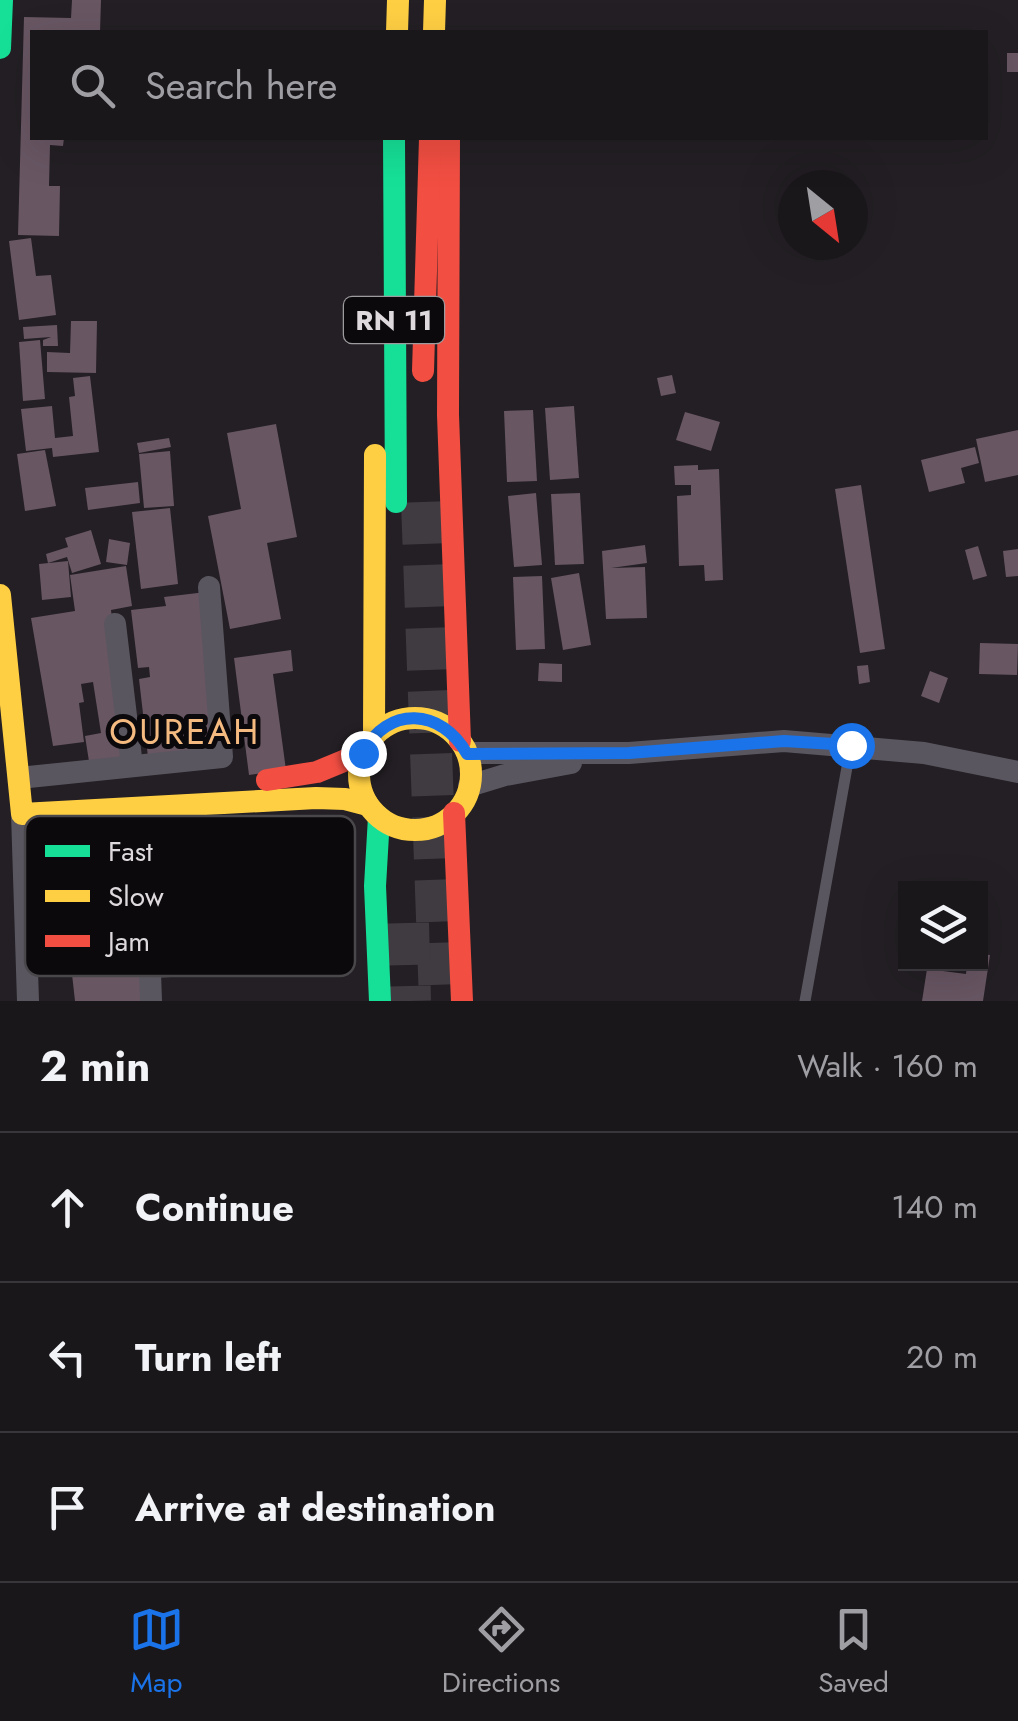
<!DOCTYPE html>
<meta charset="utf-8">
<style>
body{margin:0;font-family:Jost,sans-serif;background:#272428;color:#f1f3f6}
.controls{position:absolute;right:30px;bottom:30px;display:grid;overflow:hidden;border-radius:0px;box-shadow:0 10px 40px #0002}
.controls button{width:90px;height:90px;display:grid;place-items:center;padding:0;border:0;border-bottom:2px solid #38363a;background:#1a171b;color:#f1f3f6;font:50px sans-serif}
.compass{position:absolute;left:778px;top:170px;width:90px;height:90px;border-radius:50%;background:#1a171b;box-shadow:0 10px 40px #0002;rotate:150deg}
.stop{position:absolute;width:30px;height:30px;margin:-22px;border:8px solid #1a73e8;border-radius:50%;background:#fff}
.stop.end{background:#1a73e8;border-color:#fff;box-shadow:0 2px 10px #0008}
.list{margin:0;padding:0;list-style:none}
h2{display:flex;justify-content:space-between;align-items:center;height:130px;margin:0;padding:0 40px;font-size:42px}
h2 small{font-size:32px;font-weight:400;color:#9f9fa3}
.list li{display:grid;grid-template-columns:65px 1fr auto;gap:30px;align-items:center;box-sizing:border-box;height:150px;padding:0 40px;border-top:2px solid #38363a}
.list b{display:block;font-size:38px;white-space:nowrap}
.list em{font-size:32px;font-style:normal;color:#9f9fa3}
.icon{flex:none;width:55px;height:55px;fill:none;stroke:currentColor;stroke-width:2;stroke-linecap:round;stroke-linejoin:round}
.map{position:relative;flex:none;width:1018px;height:1001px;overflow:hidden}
.search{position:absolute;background:#1a171b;box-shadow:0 10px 40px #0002;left:30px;right:30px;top:30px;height:110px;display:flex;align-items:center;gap:25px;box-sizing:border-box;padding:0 35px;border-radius:0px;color:#9f9fa3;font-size:38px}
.sheet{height:580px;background:#1a171b}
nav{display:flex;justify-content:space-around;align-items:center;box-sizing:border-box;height:140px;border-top:2px solid #38363a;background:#1a171b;font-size:28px;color:#9f9fa3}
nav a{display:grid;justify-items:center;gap:5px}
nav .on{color:#1a73e8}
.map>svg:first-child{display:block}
.building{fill:#685663}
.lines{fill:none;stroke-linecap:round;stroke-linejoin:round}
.highway-tunnel{stroke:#3f3b40;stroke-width:42;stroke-dasharray:42 21;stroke-linecap:butt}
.lane{stroke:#5a5660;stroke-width:11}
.street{stroke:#5a5660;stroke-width:22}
.fast{stroke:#16e098;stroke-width:22}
.slow{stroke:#ffcf43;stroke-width:22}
.jam{stroke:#f24e42;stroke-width:22}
.route{stroke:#1a73e8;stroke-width:12}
.labels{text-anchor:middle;stroke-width:10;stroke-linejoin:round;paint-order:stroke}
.shield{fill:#0b090c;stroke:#9e9b9e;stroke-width:2.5}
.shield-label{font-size:28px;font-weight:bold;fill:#ddd9dd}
.quarter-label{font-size:35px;letter-spacing:2.5px;fill:#f4ba80;stroke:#0b090c}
.key{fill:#0b090c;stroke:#4a474b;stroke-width:2.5}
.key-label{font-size:28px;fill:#ddd9dd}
</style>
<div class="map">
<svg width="1018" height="1001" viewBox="0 0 1018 1001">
<rect width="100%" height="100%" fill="#231f24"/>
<g class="building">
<polygon points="72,0 101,0 100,32 32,32 32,138 64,138 63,146 50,145 49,186 60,186 59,236 18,235 24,17 71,18"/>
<rect x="1007" y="53" width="11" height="19"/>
<polygon points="31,238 36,276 51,275 56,315 19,320 9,241"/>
<polygon points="71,321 97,321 96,373 47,372 47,352 70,353"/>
<polygon points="57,325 58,346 43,346 43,340 51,337 24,339 23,327"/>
<polygon points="40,340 45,399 23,401 19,342"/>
<polygon points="672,375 676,393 661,396 657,378"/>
<polygon points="90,376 99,452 53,457 52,448 26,451 21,409 52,406 55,438 73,436 69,397 75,396 73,378"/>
<polygon points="574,406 579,478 550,480 545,408"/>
<polygon points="533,410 537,481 507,482 504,411"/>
<polygon points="685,412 720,422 711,451 676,440"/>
<polygon points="276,424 297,537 267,543 281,619 230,629 208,516 241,509 227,433"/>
<polygon points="1018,430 1018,475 985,482 976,439"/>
<polygon points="169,438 171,447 139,453 137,443"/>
<polygon points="975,447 979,463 961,468 965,483 929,492 921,460"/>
<polygon points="45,450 56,506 25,511 17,454"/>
<polygon points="170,451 174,506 144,508 139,454"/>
<polygon points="698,465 698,470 719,469 723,580 705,581 704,565 679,566 677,496 691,495 691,485 675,485 674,466"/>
<polygon points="138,482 140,503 88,510 85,488"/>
<polygon points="861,485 885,649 860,653 835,489"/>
<polygon points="536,493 542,565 514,567 508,496"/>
<polygon points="580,493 584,564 555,565 551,494"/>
<polygon points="170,508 178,584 141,589 132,512"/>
<polygon points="91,530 101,564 72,573 67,557 48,563 46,554 68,547 65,538"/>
<polygon points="109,539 130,543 127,565 106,562"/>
<polygon points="645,545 647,563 611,568 645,567 647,618 606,619 602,551"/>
<polygon points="978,546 987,576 973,580 965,550"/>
<polygon points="1018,549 1018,576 1006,577 1003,551"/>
<polygon points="68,561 71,597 42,600 39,564"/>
<polygon points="126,566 132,606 111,610 130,768 91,774 85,736 101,733 93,682 81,684 84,702 79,703 84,742 53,746 31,618 75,611 70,575"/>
<polygon points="579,573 591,645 563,650 551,578"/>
<polygon points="542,576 545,649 516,650 513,577"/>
<polygon points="206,592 226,765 150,774 139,679 150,677 149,667 138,668 131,610 166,606 164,597"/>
<polygon points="980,643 1018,644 1017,675 979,674"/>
<polygon points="291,650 293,671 273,674 286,770 249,775 234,658"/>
<polygon points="539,663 562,664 562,682 538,681"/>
<polygon points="868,665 870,682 859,684 857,666"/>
<polygon points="930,671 948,678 939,703 921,696"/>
<polygon points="146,857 150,1001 75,1001 60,867 90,863 92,877 115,874 114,861"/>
<polygon points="980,954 990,955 983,1001 922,1001 927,969 966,974 967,964 980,964"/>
</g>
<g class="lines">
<g class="highway-tunnel">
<polyline points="422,502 440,1001"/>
<polyline points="408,923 410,1001"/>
</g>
<polyline class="lane" points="805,1001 851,745"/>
<g class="street">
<polyline points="115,624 132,766"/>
<polyline points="467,753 629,753 784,741 924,753 1018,772"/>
<polyline points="19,778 222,757 209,587"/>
<polyline points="469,786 505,775 571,763"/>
<polyline points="22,814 28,1001"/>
<polyline points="146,861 151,1001"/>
<polyline points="24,867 282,855"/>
<polyline points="150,967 255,962"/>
</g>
<g class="fast">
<polyline points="0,48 2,0"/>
<polyline points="394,138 396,502"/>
<polyline points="379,817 375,886 380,1001"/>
</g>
<g class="slow">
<polyline points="397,32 398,0"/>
<polyline points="434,32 435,0"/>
<polyline points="0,595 22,814 316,798 345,799 368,805"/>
<circle cx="415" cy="774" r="56"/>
<polyline points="374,735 375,455"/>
</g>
<g class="jam">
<polyline points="449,138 448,415 460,741"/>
<polyline points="423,371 430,138"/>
<polyline points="267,780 317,772 363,753"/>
<polyline points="454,813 462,1001"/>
</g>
</g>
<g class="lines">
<path class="route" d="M 363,753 C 387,705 442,708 467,754 L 629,753 L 784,741 L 851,745"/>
</g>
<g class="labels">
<rect class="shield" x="344" y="297" width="100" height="46" rx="8"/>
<g class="shield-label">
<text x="394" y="330">RN 11</text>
</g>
<g class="quarter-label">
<text x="185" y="744">OUREAH</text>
</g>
</g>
<rect x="25" y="816" width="330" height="160" rx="15" class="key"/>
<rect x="45" y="845" width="45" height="12" fill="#16e098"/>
<rect x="45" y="890" width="45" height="12" fill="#ffcf43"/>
<rect x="45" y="935" width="45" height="12" fill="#f24e42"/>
<g class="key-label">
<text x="108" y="861">Fast</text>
<text x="108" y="906">Slow</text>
<text x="108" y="951">Jam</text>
</g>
</svg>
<div class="controls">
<button><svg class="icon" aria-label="layers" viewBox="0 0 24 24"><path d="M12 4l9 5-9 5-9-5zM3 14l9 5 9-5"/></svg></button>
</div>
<svg class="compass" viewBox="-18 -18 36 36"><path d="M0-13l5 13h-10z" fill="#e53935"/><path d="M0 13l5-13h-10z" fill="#9f9fa3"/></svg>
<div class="stop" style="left:851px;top:745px"></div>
<div class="stop end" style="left:363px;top:753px"></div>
<div class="search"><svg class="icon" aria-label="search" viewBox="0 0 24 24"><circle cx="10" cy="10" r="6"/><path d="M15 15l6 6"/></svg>Search here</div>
</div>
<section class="sheet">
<h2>2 min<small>Walk · 160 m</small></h2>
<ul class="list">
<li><svg class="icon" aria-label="ahead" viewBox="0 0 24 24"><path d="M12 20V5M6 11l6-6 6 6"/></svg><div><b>Continue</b></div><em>140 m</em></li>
<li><svg class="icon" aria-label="left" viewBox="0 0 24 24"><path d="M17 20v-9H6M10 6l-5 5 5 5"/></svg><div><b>Turn left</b></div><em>20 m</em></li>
<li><svg class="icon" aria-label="arrive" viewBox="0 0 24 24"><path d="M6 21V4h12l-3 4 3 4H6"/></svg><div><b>Arrive at destination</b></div></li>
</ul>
</section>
<nav>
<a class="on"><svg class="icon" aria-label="map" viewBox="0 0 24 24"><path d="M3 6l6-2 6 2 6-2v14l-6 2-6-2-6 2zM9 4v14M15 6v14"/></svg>Map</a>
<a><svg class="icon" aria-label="directions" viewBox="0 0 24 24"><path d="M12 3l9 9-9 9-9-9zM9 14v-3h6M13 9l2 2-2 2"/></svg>Directions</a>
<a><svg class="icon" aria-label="saved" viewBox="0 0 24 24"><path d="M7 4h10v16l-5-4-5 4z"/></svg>Saved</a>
</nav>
